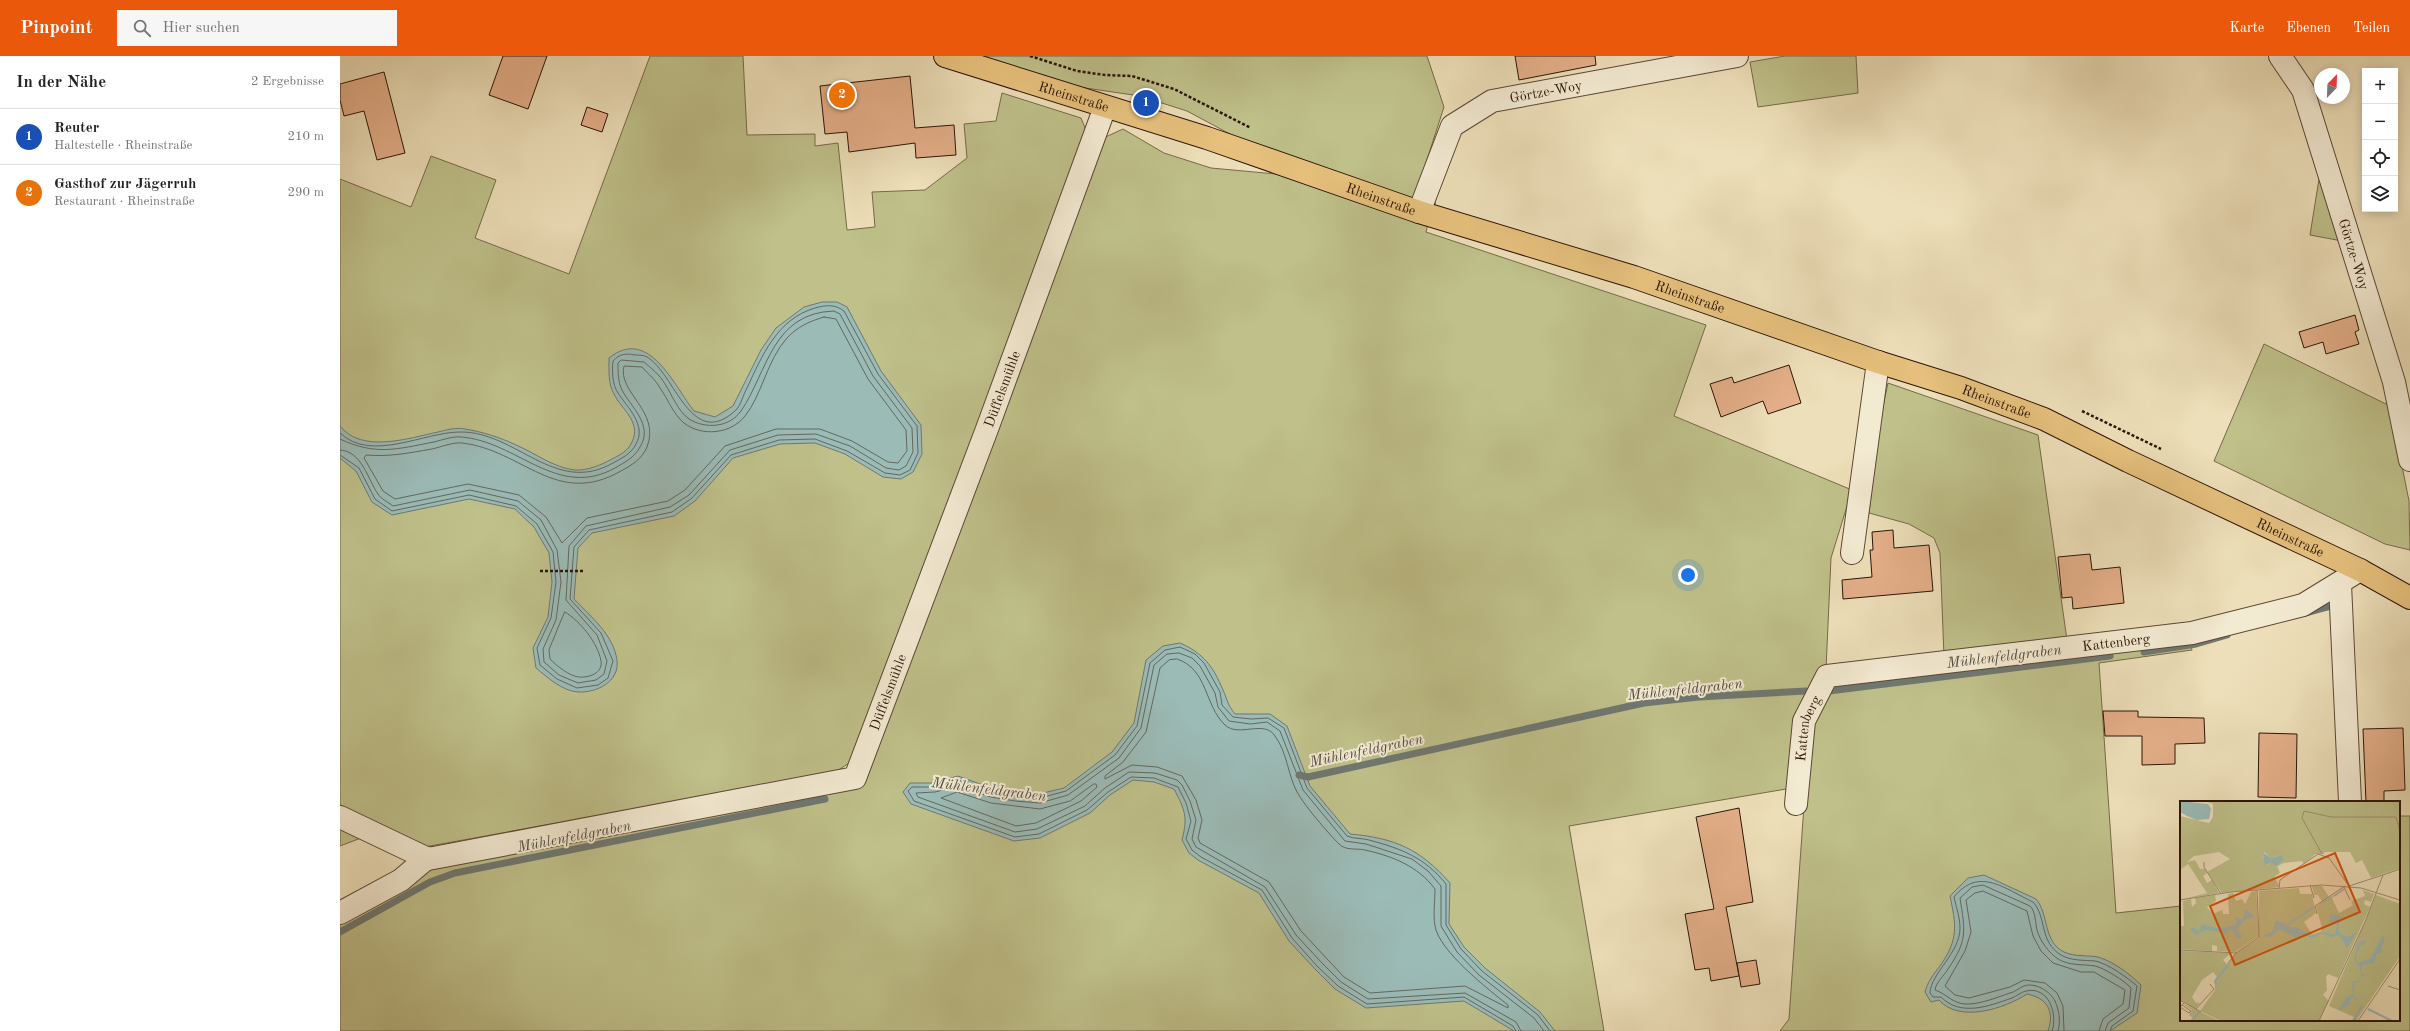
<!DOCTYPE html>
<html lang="de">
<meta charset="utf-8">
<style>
body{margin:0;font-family:"Old Standard TT",serif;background:#f6f6f6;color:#222}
.controls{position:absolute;right:12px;top:12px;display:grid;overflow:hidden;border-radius:0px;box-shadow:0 2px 10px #0003}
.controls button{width:36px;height:36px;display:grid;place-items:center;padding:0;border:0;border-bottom:1px solid #e0e0e0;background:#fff;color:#222;font:20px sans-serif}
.compass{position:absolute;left:1974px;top:12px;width:36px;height:36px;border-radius:50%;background:#fff;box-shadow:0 2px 10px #0003;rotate:23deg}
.you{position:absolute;left:1348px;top:519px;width:14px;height:14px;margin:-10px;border:3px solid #fff;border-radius:50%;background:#1a73e8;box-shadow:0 0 0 6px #1a73e833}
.badge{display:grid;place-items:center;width:26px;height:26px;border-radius:50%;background:#ea580c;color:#fff;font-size:13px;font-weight:700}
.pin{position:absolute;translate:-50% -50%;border:2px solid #fff;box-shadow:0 1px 4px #0006}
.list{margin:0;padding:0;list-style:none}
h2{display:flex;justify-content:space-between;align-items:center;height:52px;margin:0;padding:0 16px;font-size:17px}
h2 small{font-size:13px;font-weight:400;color:#767676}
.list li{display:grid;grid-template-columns:26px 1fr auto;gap:12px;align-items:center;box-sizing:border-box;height:56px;padding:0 16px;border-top:1px solid #e0e0e0}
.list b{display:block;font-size:15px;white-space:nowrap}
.list p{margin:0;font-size:13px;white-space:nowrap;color:#767676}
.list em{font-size:13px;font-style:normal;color:#767676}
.icon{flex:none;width:22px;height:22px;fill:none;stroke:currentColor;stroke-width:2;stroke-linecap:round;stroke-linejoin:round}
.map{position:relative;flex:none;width:2070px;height:975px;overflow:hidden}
header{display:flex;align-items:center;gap:24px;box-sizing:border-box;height:56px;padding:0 20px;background:#ea580c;color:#fff}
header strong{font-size:19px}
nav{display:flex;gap:22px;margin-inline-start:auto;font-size:14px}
.search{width:280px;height:36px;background:#f6f6f6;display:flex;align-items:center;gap:10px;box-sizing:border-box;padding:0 14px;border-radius:0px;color:#767676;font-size:15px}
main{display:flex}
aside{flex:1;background:#fff}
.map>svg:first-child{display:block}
.green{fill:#bfc08a;stroke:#766a48}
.water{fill:#9bbbb7;stroke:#6f7871}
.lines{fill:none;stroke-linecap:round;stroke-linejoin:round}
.shore{stroke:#64685f;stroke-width:1}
.stream{stroke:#6f7871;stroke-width:7}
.building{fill:#e4af89;stroke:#2c1407}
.minor-casing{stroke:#5c4734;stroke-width:24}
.major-casing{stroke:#2c1407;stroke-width:24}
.path{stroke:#2c1407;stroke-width:2.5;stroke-dasharray:3 2;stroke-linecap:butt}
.minor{stroke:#f3ead2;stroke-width:22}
.major{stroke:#e6c07c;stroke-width:22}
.labels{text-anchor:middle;stroke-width:4;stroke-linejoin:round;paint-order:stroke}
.street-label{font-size:14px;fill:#2c1407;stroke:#f3ead2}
.water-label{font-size:15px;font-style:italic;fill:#534e45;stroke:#f3ead2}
.inset-river{fill:none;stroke:#9bbbb7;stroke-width:2}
.inset-road{fill:none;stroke:#a08e72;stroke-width:1}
.view{fill:#d5520c;fill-opacity:0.15;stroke:#d5520c;stroke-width:2}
.inset-edge{fill:none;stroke:#2c1407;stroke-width:2}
</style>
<header>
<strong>Pinpoint</strong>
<div class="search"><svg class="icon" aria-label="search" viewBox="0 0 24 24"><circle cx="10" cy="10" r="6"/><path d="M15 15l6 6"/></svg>Hier suchen</div>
<nav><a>Karte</a><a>Ebenen</a><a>Teilen</a></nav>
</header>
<main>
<aside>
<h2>In der Nähe<small>2 Ergebnisse</small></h2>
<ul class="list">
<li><span class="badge" style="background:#1a4fb4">1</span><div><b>Reuter</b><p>Haltestelle · Rheinstraße</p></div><em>210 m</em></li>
<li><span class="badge" style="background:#e8710a">2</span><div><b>Gasthof zur Jägerruh</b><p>Restaurant · Rheinstraße</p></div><em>290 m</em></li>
</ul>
</aside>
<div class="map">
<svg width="2070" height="975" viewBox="0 0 2070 975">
<rect width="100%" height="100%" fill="#eddfb9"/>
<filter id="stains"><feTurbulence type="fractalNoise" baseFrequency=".005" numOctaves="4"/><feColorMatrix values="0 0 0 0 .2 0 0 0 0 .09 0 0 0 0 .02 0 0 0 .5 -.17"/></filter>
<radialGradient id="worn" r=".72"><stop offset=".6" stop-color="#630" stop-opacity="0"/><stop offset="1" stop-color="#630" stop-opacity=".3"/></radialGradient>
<g class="green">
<polygon points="310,0 403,0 407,79 475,78 475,90 498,87 507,174 535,171 532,136 585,134 627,102 624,68 656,65 662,37 741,62 748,79 509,707 494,717 79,792 0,753 0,123 71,151 91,100 156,124 135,182 229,218"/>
<polygon points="634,0 1087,0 1104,51 1083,116 1098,122 1095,150 918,93 847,55 800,40 725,29"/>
<polygon points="1445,0 1516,0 1518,37 1418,51 1410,6"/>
<polygon points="783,73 824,97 871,112 936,118 1088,168 1086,176 1366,269 1334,360 1512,434 1491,502 1486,613 1452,732 1229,770 1264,975 0,975 0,862 87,814 506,731 761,83"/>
<polygon points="1980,117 2002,185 1970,179"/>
<polygon points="1924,288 2050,350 2069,445 2070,494 2045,488 1874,405"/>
<polygon points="1548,327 1698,379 1727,584 1604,601 1600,497 1594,482 1569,468 1529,457 1539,370"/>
<polygon points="1850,585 1852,594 1759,607 1776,857 1841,850 1841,964 2059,964 2059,760 2070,760 2070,975 1440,975 1449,963 1468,692 1473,664 1488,630 1601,618"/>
<polygon points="0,771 21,782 0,790"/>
</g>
<g class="water">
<path d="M 482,246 L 497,246 L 507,251 L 541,315 L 581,369 L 582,398 L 573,416 L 561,423 L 543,421 L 505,398 L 475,387 L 440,388 L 393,402 L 355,445 L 334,460 L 252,477 L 238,492 L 234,543 C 251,561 273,578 277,604 C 280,626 256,637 238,636 C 222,635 207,621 196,612 L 193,592 L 208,561 L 212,526 L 209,497 L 194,471 L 175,453 L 129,443 L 52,459 L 32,446 L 16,415 L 0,402 L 0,370 C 22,398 69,382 98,376 C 106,374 116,371 125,373 C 143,376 159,381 176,389 C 195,397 214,412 235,414 C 247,415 261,409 272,403 C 280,399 288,395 292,386 C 302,366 281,353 274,338 C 268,328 269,314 269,302 C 309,270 334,330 354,355 L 375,361 L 393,350 L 421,294 L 436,272 L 464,251 Z"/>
<path d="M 840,587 C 863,597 873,610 883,634 C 888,645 887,648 895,658 L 930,658 L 947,670 L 970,730 L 1010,778 C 1055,782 1080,793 1110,827 L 1109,868 L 1124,891 L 1145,912 L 1200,956 L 1215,975 L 1174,975 L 1124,945 L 1026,952 L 995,933 L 974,912 L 949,885 L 919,837 L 858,804 L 849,797 L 842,784 C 848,761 845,754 834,733 L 814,726 L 793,724 L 770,739 L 750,757 L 700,782 L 674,785 L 571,748 L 563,736 L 570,727 L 593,727 L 618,720 L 654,733 L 676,736 L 699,738 L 724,732 L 772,696 L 794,667 L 806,604 L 823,590 Z"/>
<path d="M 1644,819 L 1696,843 C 1709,858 1703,886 1724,896 C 1735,901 1747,899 1758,901 C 1774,906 1790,918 1801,929 L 1797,957 L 1770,975 L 1708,975 C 1715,955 1707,942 1687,938 C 1664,953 1619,967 1599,944 L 1591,946 L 1585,936 C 1588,925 1593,919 1600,910 C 1619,883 1616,869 1610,840 L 1628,822 Z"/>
</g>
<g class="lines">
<g class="shore">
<path d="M 484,261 L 496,263 L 528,323 L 566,374 L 567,395 L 558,407 L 548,406 L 512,385 L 480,373 L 436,373 L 385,390 L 345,434 L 328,445 L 247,462 L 222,487 L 206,461 L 179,439 L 128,428 L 55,443 L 43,435 L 24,402 L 26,399 C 49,401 69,397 92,393 C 101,391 113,386 122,387 C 183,394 216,452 281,415 C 292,409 302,403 307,391 C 321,355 277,336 284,310 L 302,311 C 308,318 316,324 320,332 C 328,343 333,358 344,367 C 362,381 391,378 405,360 C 422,339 427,304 447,282 C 457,271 470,265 484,261 Z"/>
<path d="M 0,377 C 31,407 84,376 120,376 C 176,375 215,440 273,407 C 282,402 291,398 296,388 C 307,369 287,351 278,337 C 272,328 272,315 273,305 C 279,298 286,297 295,299 C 298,299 304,299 307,301 C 335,317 351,396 396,354 C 401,349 403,339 407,332 C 422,300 437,263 475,252 C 486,249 495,248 504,255 L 538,318 L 577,370 L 578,397 L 570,414 L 560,419 L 545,417 L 507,395 L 475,383 L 439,384 L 391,399 L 352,442 L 332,456 L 249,474 L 234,491 L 230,543 L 261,577 L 273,605 L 268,622 L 258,629 L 237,632 L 217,623 L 200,609 L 197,592 L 211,562 L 216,526 L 213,496 L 197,468 L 176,450 L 129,439 L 52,455 L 35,443 L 19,412 L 0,399"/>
<path d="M 0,383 C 36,400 57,393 94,386 C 102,384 113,380 121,381 C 177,385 217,444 275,412 C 285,406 294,402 300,391 C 314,369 290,350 282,334 C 278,326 278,316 278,307 L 281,304 L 304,306 C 311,312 320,319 325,328 C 332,339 338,355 349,363 C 365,373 389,372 401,355 C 428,315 432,257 494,255 L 500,258 L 533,320 L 572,372 L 573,396 L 566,410 L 559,414 L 546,412 L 510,390 L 476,378 L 438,379 L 390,394 L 349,439 L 330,451 L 246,470 L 229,490 L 226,544 L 257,579 L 267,605 L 264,618 L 256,624 L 238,627 L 219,619 L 204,606 L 203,593 L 216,564 L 221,526 L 217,494 L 201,464 L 178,445 L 130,434 L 53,450 C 48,446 41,443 38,438 C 28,424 22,395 0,394"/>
<path d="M 225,556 C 240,565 258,587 261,605 C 263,617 249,622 239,621 C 229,620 217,610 210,603 L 209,594 Z"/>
<path d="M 837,603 C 868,613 864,649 885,669 C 899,682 924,663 935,680 C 947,696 948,719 957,736 C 964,749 988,777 999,788 C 1006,795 1016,792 1025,794 C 1052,800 1078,810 1095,833 C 1095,845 1093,858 1095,870 C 1099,895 1149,934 1168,949 L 1168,952 L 1125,930 L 1030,937 L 1004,921 L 961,875 L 929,826 L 860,787 L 858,782 L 862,764 L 856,744 L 842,720 L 817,711 L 792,709 L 765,723 L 765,720 L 783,706 L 806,676 L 820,612 L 829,604 Z"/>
<polygon points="754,728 756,728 757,731 741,745 696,767 676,770 601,742 617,736 651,747 700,753 730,745"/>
<path d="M 1176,975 L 1173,970 L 1124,941 L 1027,948 L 998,930 L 977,910 L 952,882 L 922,834 L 861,801 L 852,794 L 846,783 L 851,765 L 846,747 L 838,731 L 814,722 L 791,721 L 768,736 L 747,754 L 699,778 L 675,781 L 574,745 L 568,735 L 572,731 L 594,731 L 618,724 L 653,736 L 675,740 L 700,742 L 726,735 L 775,699 L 797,670 L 810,607 L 825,594 L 840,591 L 855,598 L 864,607 L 880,636 L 882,649 L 893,661 L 911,663 L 928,662 L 944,672 L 967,732 L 1007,780 C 1014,783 1022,782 1029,784 C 1062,793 1084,801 1106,828 L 1106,869 L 1121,893 L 1142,915 L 1198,959 L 1210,975"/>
<polyline points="1181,975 1176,966 1125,937 1028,943 1001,926 981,906 956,879 925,831 856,791 852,783 856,764 850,745 842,729 837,724 815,717 789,716 765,732 745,750 697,773 675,776 578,741 576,737 595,736 618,730 651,741 675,745 700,747 728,739 779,702 801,672 814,609 827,598 839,597 852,602 860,610 875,637 878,651 889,665 910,668 927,666 940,675 963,734 1005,785 1026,788 1072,803 1088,815 1101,830 1101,870 1117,896 1139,919 1194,962 1204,975"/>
<path d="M 1712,975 C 1718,958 1709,930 1686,935 C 1681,936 1677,940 1672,942 C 1649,950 1621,961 1601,941 L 1593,941 L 1590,937 C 1591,917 1620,897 1620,872 C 1620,861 1616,851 1614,841 C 1639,810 1665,833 1693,846 C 1707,861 1699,886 1721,899 C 1731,905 1744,904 1755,905 C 1767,907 1788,922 1797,930 L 1793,955 L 1772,970 L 1770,975"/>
<path d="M 1718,975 C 1721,965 1719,954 1715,945 C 1710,935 1695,926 1684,930 C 1679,932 1675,936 1670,937 C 1658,941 1641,948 1628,948 C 1614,949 1607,938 1595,934 C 1596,926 1604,920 1608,913 C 1628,884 1625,875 1620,842 L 1632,831 L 1643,829 L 1690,850 C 1696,856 1695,866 1697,874 C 1700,885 1709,897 1718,903 C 1729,910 1743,908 1755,910 C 1764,912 1785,925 1791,932 L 1789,952 L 1768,967 L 1765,975"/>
<polyline points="1724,975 1723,950 1717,937 1705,927 1684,924 1670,931 1629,942 1615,939 1605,930 1625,895 1631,876 1626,844 1635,837 1643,835 1687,855 1693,880 1701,895 1713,907 1741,916 1754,916 1785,934 1783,948 1763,963 1759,975"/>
</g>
<g class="stream">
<polyline points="1966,557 1995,549"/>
<polyline points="1804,596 1856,588 1887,579"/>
<polyline points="1489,635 1770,600"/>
<polyline points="959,719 968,721 1304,647 1359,641 1466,635"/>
<polyline points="0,876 90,826 115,817 485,743"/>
</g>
</g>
<g class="building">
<polygon points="163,0 207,0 188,53 149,39"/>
<polygon points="1175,0 1255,0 1256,9 1179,24"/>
<polygon points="44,16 65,97 37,104 24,55 4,60 0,44 0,28"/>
<polygon points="570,20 575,72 614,69 616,99 576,102 575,87 509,96 507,76 485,78 480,30"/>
<polygon points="247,51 268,58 262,76 241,69"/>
<polygon points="2015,259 2019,274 2015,276 2019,288 1986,298 1983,286 1964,292 1959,276"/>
<polygon points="1449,309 1461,347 1428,358 1423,345 1381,361 1370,328 1392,321 1394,327"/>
<polygon points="1553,474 1554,492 1589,489 1593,535 1503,543 1502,524 1532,521 1530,494 1533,494 1532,476"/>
<polygon points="1750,498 1752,514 1780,511 1784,547 1733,553 1732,541 1722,542 1718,501"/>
<polygon points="1763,655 1798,655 1798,661 1864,662 1865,687 1835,688 1835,708 1802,709 1802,680 1765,680"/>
<polygon points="2063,672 2065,734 2044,735 2044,746 2026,746 2023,673"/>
<polygon points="1919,677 1957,678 1956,742 1918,741"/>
<polygon points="1399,752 1413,846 1386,851 1399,920 1371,925 1369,912 1355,914 1345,858 1374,853 1356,761"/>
<polygon points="1416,904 1420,928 1401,931 1397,907"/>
</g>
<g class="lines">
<defs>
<g id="minor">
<path id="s1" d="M 1940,0 L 1963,34 L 2054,326 L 2070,404"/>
<path id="s2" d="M 1079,156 L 1112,70 L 1152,45 L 1397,0"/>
<polyline points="1512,497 1538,306"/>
<polyline points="2000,528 2010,746"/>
<path id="s3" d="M 1456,748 L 1464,665 L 1487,620 L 1852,577 L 1963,549 L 2020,514"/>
<path id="s4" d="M 0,761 L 88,803 L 515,722 L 647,373 L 765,51"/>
<polyline points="0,857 61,824 87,802"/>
</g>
<g id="major">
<path id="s5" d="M 605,0 L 867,82 L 1079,156 L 1294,221 L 1538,306 L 1621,332 L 1704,363 L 1788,405 L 2020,514 L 2070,542"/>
</g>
</defs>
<use href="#minor" class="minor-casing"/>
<use href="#major" class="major-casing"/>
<g class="path">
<polyline points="690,0 737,15 765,19 792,20 834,33 911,72"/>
<polyline points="1742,355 1821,393"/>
<polyline points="200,515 244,515"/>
</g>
<use href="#minor" class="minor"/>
<use href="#major" class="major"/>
</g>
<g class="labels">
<g class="street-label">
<text dy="5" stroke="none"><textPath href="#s2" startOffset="194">Görtze-Woy</textPath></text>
<text dy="5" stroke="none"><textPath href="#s5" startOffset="135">Rheinstraße</textPath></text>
<text dy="5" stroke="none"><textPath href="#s5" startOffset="459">Rheinstraße</textPath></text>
<text dy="5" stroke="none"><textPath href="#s1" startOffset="213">Görtze-Woy</textPath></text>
<text dy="5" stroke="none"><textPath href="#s5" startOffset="783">Rheinstraße</textPath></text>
<text dy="5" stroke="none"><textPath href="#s4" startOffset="948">Düffelsmühle</textPath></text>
<text dy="5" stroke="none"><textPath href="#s5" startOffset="1107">Rheinstraße</textPath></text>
<text dy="5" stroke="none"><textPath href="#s5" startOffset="1431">Rheinstraße</textPath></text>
<text dy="5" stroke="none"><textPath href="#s3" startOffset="425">Kattenberg</textPath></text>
<text dy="5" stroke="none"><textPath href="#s4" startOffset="624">Düffelsmühle</textPath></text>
<text dy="5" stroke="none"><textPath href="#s3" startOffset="77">Kattenberg</textPath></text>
</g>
<g class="water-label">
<text transform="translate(1664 600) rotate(-7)" y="5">Mühlenfeldgraben</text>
<text transform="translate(1345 633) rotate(-6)" y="5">Mühlenfeldgraben</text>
<text transform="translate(1026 694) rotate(-12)" y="5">Mühlenfeldgraben</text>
<text transform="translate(649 733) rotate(7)" y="5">Mühlenfeldgraben</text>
<text transform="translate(234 780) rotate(-11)" y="5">Mühlenfeldgraben</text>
</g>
</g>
<g transform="translate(1840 745)">
<rect width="220" height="220" fill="#eddfb9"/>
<path d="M 25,0 L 220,0 L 220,67 L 191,77 L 182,59 L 176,62 L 170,51 L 144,51 L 144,53 L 135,53 L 124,63 L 122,60 L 104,62 L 97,65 L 100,72 L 94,76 L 100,86 L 42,92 L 27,71 L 50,58 L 39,51 L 14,55 L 7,61 L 15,59 L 20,68 L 25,68 L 27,72 L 23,75 L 27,82 L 32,79 L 39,92 L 0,99 L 27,92 L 8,63 L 0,69 L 0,15 L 29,22 L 33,16 L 33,3 ZM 84,51 L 91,57 L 99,54 L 87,64 L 82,55 ZM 132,85 L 142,85 L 149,96 L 142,101 L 138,94 L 134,94 ZM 119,87 L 120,93 L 132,93 L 136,112 L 124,121 L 132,133 L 141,130 L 142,127 L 136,105 L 156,93 L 152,97 L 159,112 L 173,104 L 171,100 L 185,95 L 183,89 L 194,93 L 191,101 L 185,99 L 184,103 L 190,106 L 158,177 L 148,173 L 146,176 L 147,189 L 143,194 L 149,200 L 139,220 L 41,220 L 20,210 L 35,189 L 35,179 L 37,176 L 33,171 L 22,179 L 12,196 L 16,202 L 20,202 L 15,208 L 0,198 L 0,150 L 51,152 L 43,159 L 47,163 L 56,152 L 79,137 L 79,90 ZM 76,90 L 79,135 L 55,151 L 37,150 L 37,145 L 32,144 L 32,150 L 0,148 L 0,125 L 4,125 L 3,100 L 11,98 L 12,106 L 16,102 L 15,97 L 35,94 L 36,100 L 27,106 L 33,113 L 42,109 L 43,113 L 49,113 L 48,93 L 53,92 L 56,100 L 62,98 L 65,103 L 71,91 ZM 196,94 L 220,103 L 220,155 L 176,220 L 172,220 L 174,216 L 149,205 ZM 3,203 L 4,203 L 39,220 L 11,220 L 13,217 L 9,214 L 12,209 Z" fill="#bfc08a" fill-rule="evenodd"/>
<path d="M 0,0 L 28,3 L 31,8 L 29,18 L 17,19 L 7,15 L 0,11 ZM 82,51 L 91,57 L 101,54 L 104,58 L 97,65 L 91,62 L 85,64 ZM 66,108 L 75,116 L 66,118 L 57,128 L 62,135 L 60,138 L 57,137 L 52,128 L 45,132 L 27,129 L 16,134 L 10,128 L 13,126 L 19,130 L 22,123 L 40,128 L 54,124 L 57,121 L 54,116 L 62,118 ZM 150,113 L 162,115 L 158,126 L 160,133 L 168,136 L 177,131 L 167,147 L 159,134 L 152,136 L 143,132 L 133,137 L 122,134 L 116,137 L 99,128 L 91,136 L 83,135 L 92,131 L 96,119 L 111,126 L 117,126 L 131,135 L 144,131 L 155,134 L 158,120 L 149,121 ZM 203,134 L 205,141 L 201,146 L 202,151 L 197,153 L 194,162 L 183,164 L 181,170 L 184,175 L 180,176 L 179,181 L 174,182 L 174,195 L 180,200 L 171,196 L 170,204 L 160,209 L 159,207 L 168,195 L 173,193 L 172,181 L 178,180 L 181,174 L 180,165 L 174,160 L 178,142 L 184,139 L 186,141 L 180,145 L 176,155 L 176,160 L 179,162 L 191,157 Z" fill="#9bbbb7"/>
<path class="inset-river" d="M 154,95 L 164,88M 140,103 L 152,96M 107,124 L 134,106M 36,184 L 35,180 L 49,163M 188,208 L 212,220M 11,220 L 19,211M 173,220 L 182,205"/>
<path class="inset-road" d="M 142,53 L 122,17 L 124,10 L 151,16 L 216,16 L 220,30M 24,61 L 24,66 L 41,93M 130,84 L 134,97M 164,86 L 170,99M 99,87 L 100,79 L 138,53 L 149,57 L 169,85 L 203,74M 0,99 L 51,91 L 142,84 L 181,87 L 220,99M 137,113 L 135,105 L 165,85M 0,149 L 56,152 L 79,136 L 77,89M 48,162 L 56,152M 208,185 L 220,189M 0,199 L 21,211M 2,204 L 11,210 L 9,212 L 0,206 L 4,202M 16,208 L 34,188 L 30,183M 139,220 L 185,121 L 203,74 L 220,68M 178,220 L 220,158"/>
<path class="view" d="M 155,52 L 180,111 L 55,164 L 30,105 Z"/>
<rect width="220" height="220" class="inset-edge"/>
</g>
<rect width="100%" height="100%" filter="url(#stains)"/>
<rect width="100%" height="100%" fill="url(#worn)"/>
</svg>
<div class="controls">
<button>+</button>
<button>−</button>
<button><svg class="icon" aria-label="locate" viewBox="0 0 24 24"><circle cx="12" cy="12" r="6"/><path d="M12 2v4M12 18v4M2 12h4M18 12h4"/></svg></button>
<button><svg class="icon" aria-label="layers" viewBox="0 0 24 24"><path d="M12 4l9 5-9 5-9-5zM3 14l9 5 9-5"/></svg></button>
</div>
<svg class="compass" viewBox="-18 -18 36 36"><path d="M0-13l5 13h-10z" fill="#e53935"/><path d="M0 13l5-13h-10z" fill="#767676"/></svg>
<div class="you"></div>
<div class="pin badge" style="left:806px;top:47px;background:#1a4fb4">1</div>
<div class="pin badge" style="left:502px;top:39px;background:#e8710a">2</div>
</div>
</main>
